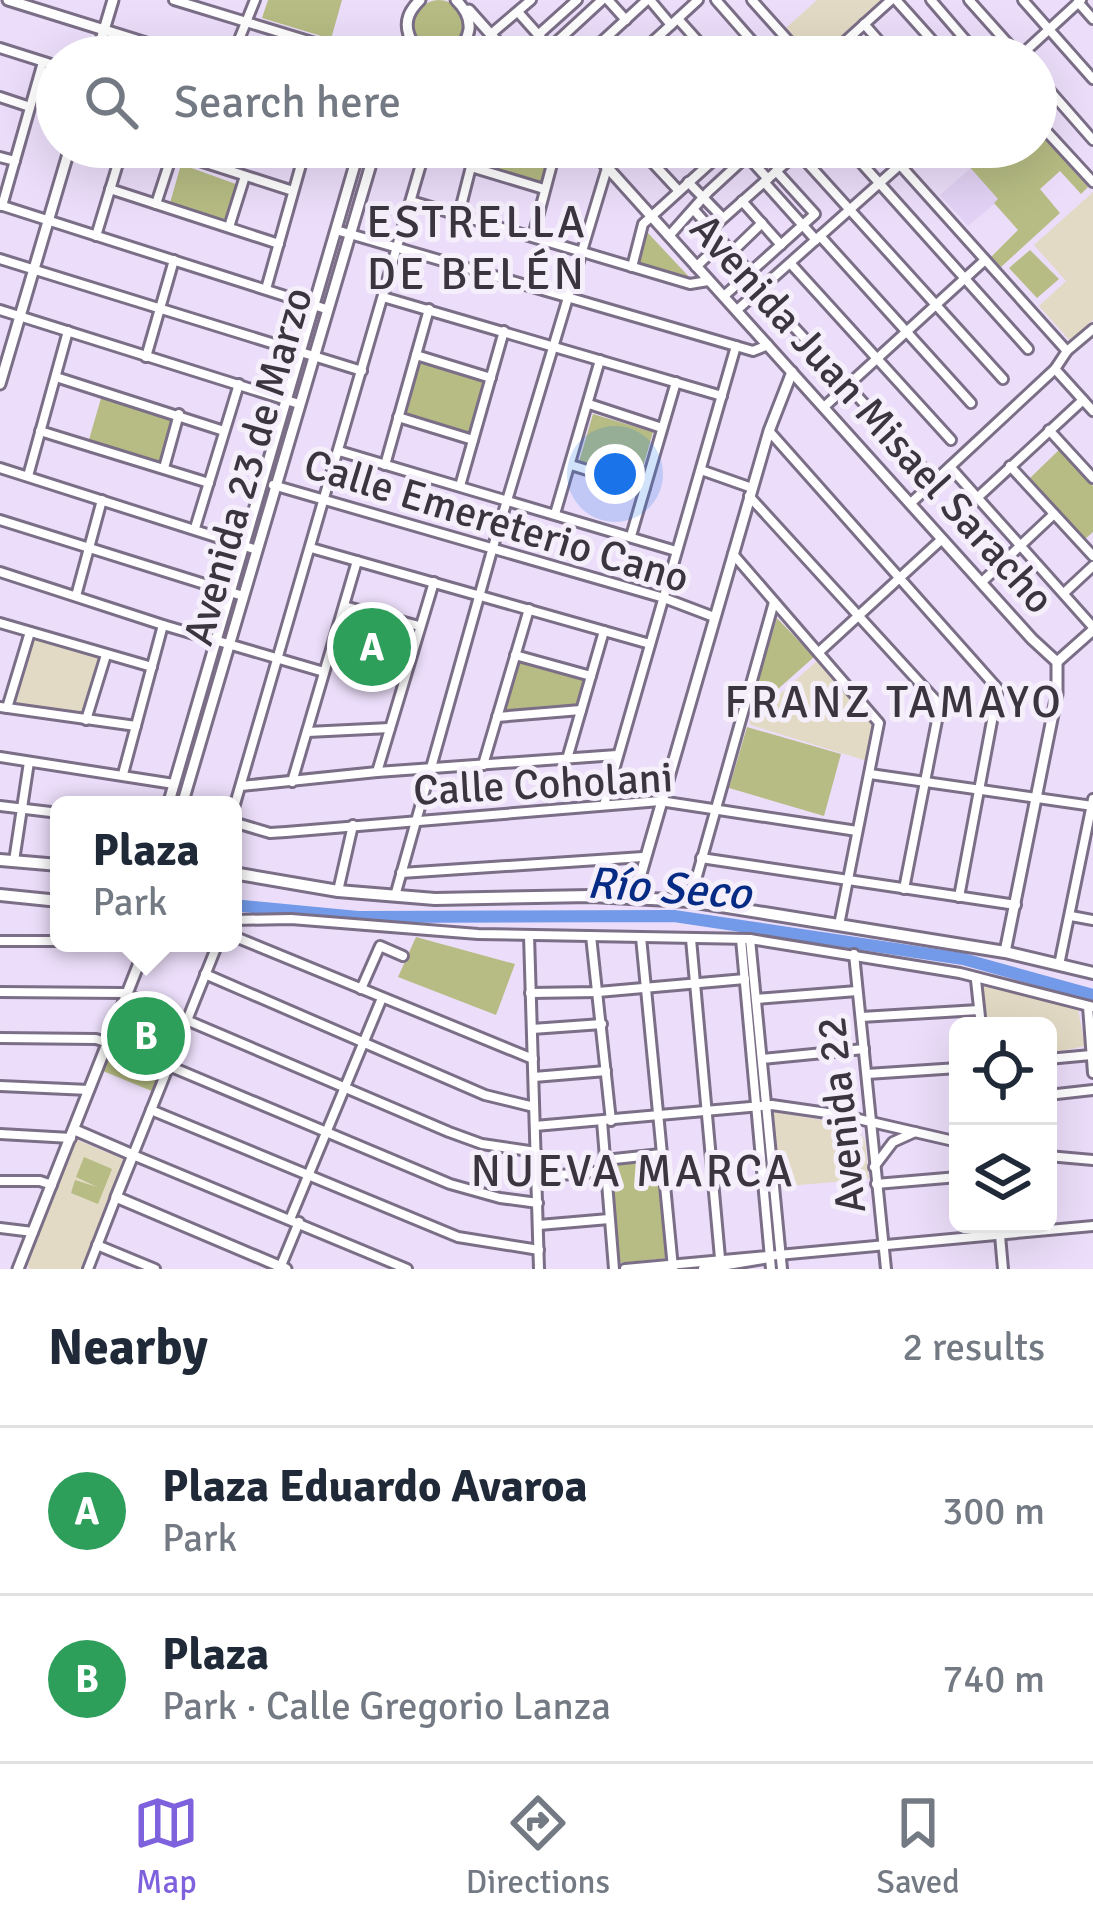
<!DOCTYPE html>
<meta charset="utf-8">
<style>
body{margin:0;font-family:Signika,sans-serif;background:#f6f6f7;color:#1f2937}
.controls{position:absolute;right:36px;bottom:36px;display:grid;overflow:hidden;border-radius:18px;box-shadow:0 12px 48px #0002}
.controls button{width:108px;height:108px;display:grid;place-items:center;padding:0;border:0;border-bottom:3px solid #e0e1e3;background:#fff;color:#1f2937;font:60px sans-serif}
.you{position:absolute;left:615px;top:474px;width:42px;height:42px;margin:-30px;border:9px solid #fff;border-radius:50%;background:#1a73e8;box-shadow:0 0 0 18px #1a73e833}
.badge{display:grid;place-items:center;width:78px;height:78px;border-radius:50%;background:#7e62dd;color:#fff;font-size:39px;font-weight:700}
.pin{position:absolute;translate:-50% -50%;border:6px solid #fff;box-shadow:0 3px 12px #0006}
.popup{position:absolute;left:50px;top:796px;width:192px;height:156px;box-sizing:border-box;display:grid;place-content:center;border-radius:18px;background:#fff;filter:drop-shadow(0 3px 9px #0005);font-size:39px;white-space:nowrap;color:#747a83}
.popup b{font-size:45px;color:#1f2937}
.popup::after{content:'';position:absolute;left:50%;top:100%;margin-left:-24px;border:24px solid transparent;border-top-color:#fff}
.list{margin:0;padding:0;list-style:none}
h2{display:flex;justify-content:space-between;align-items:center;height:156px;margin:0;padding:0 48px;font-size:51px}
h2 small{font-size:39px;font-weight:400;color:#747a83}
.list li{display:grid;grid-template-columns:78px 1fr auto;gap:36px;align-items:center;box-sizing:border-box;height:168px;padding:0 48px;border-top:3px solid #e0e1e3}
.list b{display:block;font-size:45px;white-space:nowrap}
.list p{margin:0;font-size:39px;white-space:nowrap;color:#747a83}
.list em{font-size:39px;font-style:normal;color:#747a83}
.icon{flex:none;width:66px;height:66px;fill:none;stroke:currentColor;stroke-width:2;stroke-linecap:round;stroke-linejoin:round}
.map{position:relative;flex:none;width:1093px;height:1269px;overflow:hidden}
.search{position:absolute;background:#fff;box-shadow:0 12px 48px #0002;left:36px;right:36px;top:36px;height:132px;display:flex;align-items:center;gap:30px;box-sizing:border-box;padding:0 42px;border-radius:66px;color:#747a83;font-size:45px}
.sheet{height:492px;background:#fff}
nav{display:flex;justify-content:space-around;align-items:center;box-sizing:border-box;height:168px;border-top:3px solid #e0e1e3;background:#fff;font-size:33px;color:#747a83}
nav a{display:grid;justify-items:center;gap:6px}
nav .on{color:#7e62dd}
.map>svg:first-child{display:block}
.built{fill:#e3d2f5}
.education{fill:#e3dac5}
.green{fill:#b6bc83}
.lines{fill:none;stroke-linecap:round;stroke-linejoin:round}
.river{stroke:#729ae9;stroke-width:12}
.street-casing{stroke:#7b6e87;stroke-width:14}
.secondary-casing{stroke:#7b6e87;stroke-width:15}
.primary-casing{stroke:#7b6e87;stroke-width:16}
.street{stroke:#fff;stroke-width:8}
.secondary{stroke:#fff;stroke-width:9}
.primary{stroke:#fff;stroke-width:10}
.labels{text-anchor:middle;stroke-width:10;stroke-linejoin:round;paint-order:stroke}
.street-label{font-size:42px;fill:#3b3540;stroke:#f5effb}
.neighbourhood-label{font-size:45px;letter-spacing:3px;fill:#3b3540;stroke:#f5effb}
.water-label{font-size:45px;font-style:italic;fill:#062b85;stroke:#f5effb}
</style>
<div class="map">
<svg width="1093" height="1269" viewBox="0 0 1093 1269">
<rect width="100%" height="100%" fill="#ecdefa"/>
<polygon class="built" points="971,168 999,200 968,226 940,195"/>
<g class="education">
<polygon points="817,0 881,0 820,57 813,57 786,28"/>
<polygon points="1093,192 1093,320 1070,341 1039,306 1066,281 1034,245"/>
<polygon points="35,637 102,658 84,717 12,705"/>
<polygon points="818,660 873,722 867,761 751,725 749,722"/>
<polygon points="983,984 1078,1009 1085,1046 1048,1054 1048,1026 984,1026 980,987"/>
<polygon points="772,1112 854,1125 865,1140 869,1179 776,1187 769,1114"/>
<polygon points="75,1139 126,1160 81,1269 30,1269 26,1264"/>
</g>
<g class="green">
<polygon points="268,0 342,0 331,39 262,18"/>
<circle cx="439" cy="25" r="25"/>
<polygon points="1036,129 1088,187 1081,194 1060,171 1040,189 1060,213 1001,267 991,257 1018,230 994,203 998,199 952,147 1001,147 1008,154 1016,147 1036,147"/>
<polygon points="480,147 530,147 550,153 541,184 475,165"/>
<polygon points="186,166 244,187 233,225 170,203 180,168"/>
<polygon points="647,232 692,280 638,267"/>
<polygon points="1030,250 1059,279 1037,298 1009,268"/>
<polygon points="420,361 489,380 474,436 404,415"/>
<polygon points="102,395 176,417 162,465 88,443"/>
<polygon points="593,414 653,432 639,481 578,465"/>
<polygon points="1060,449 1093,486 1093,532 1084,540 1030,478"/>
<polygon points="348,608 414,627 398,683 331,663"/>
<polygon points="777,618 814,657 750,714 748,712"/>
<polygon points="517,660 586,679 580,706 504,714"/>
<polygon points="747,727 841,754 824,816 729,788"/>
<polygon points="416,937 515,964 496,1015 398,977"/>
<polygon points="131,1000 181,1020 154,1092 103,1071"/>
<polygon points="84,1157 112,1169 98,1204 71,1193 75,1180 97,1187 76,1177"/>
<polygon points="659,1158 669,1258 618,1263 609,1162"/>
</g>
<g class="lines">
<polyline class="river" points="233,905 358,917 674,916 963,959 1093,995"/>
<defs>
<g id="street">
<polyline points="174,0 361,57"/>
<polyline points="608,0 626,20"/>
<polyline points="650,0 671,25"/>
<polyline points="716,0 766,57"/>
<polyline points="752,0 803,57"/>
<polyline points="896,0 947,57"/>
<polyline points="931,0 980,57"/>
<polyline points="969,0 1019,56"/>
<polyline points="1023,0 1093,79"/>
<polyline points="1078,2 1093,19"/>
<polyline points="518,12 558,57"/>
<polyline points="678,19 712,57"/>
<polyline points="864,24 893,57"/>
<polyline points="491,34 531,0"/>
<polyline points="538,35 577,0"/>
<polyline points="655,40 670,57"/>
<polyline points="0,48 57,66"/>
<polyline points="550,48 602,0"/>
<polyline points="232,57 255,0"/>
<polyline points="585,57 647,0"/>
<polyline points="636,57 698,0"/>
<polyline points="828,57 891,0"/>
<polyline points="1019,57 1081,0"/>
<polyline points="1036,75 1093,140"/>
<polyline points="0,97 30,107"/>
<polyline points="1036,120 1093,182"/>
<polyline points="156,147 293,191"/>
<polyline points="315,147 356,161"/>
<polyline points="544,147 588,159 595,154"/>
<polyline points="638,147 678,190"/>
<polyline points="678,147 682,147"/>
<polyline points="739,147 768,179"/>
<polyline points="793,147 1003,379"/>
<polyline points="847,147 1028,349"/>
<polyline points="884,147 1067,351"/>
<polyline points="0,157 15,161"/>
<polyline points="752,161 767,147"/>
<polyline points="471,167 544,189"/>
<polyline points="688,182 723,218"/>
<polyline points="764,182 816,240"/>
<polyline points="110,189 279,244"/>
<polyline points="411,201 690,284 708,281"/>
<polyline points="742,201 781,245"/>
<polyline points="156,204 173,152"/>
<polyline points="0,205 326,309"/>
<polyline points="2,206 43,62"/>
<polyline points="694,210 750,273"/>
<polyline points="459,214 476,147"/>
<polyline points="229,227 245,176"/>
<polyline points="711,229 798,152"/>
<polyline points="336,230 753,351 768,345"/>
<polyline points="96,236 123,147"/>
<polyline points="533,236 556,149"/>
<polyline points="669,236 708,192 747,156"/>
<polyline points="820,236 971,403"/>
<polyline points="732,252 762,223"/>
<polyline points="0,259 362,371"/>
<polyline points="791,264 951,440"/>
<polyline points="632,267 643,224 728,147"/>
<polyline points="696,267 722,242"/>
<polyline points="266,289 306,147"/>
<polyline points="760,290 935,481"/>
<polyline points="724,296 815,214 776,171"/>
<polyline points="383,297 722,396"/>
<polyline points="0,310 299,404"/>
<polyline points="737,310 920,147"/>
<polyline points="416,355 491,378"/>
<polyline points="146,357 174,260"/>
<polyline points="1055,369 1093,411"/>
<polyline points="56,377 224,431"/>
<polyline points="589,404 662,428"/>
<polyline points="824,407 985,260"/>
<polyline points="398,417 473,440"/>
<polyline points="1049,430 1093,478"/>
<polyline points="40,431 209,483"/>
<polyline points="769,431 998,689 959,897"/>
<polyline points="339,451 676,551"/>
<polyline points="385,465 429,309"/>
<polyline points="571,465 645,488"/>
<polyline points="1010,466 1093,556"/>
<polyline points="950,467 1093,627"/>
<polyline points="0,468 257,550"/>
<polyline points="164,468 179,414"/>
<polyline points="701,470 752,488"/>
<polyline points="28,476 68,331"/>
<polyline points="273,485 664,598 714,617"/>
<polyline points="460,486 504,331"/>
<polyline points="749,496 940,705 904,889"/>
<polyline points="977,498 1083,400"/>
<polyline points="912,502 1055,369 1067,351 1093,329"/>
<polyline points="555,514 600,360"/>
<polyline points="0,520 243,596"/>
<polyline points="195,528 239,384"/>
<polyline points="631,536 676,382"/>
<polyline points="311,548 650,644"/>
<polyline points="733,554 879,723 839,925"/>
<polyline points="0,572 163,625 324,672"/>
<polyline points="983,581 1054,514"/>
<polyline points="1064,593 1093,566"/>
<polyline points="76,596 102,500"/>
<polyline points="344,606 419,626"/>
<polyline points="0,623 152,667"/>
<polyline points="819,652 942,539"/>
<polyline points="515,655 591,676"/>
<polyline points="0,707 136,726"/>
<polyline points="7,708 30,632"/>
<polyline points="497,717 581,710"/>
<polyline points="86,720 106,655"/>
<polyline points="307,732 390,728"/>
<polyline points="0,757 174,784"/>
<polyline points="567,759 604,631"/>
<polyline points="483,765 529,609"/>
<polyline points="377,772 434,582"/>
<polyline points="123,774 163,625"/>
<polyline points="870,774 1093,806"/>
<polyline points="292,782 357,561"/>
<polyline points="241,786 377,772 617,755"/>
<polyline points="604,805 736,346"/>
<polyline points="0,806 59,813"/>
<polyline points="233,811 426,147"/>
<polyline points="233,822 270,833 286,832 660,801 857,831"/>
<polyline points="701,858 1016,905"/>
<polyline points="14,861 29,762"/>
<polyline points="401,873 643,857"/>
<polyline points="338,891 353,825"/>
<polyline points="395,896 493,547 607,168"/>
<polyline points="690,901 774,602"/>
<polyline points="1071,916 1093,920"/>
<polyline points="233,920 291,919 478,934 750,939 960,973 1093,1007"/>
<polyline points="529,935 539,1269"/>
<polyline points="233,936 533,1059"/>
<polyline points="591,936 611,1121"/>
<polyline points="641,937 673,1268"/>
<polyline points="691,939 721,1269"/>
<polyline points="741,939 771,1269"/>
<polyline points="750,939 782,1269"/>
<polyline points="0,941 59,941"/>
<polyline points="218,943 133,1155 407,1269"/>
<polyline points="854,954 886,1269"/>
<polyline points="1059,965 1093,799"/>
<polyline points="205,974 485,1095 534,1107"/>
<polyline points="976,980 981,1026"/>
<polyline points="361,989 380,946 403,956"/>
<polyline points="0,992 123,993 449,1132 482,1144 536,1152"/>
<polyline points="530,993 598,992 745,979"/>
<polyline points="756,999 857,991"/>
<polyline points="1088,1006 1093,1073"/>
<polyline points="861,1017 979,1010"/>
<polyline points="532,1029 602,1024"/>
<polyline points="0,1038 96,1039 109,1043"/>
<polyline points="762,1059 864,1049"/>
<polyline points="1048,1059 1091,1055"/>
<polyline points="169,1066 450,1184 500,1198 538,1203"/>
<polyline points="867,1074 958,1068"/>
<polyline points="534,1077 606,1071"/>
<polyline points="0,1086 89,1090"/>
<polyline points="1048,1095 1093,1090"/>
<polyline points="151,1110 458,1237 539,1250"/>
<polyline points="602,1121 614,1269"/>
<polyline points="535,1126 772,1105 841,1115 958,1142"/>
<polyline points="0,1134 71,1138"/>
<polyline points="1048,1156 1093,1160"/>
<polyline points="605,1160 661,1154"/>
<polyline points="874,1167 893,1142 915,1132"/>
<polyline points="537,1177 606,1171"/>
<polyline points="0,1181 40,1181 52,1185"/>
<polyline points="876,1184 958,1177"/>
<polyline points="291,1217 382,998"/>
<polyline points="999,1224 1003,1269"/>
<polyline points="539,1225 609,1219"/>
<polyline points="0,1228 33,1232"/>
<polyline points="97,1245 155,1269"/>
<polyline points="280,1268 299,1222"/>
<polyline points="88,1269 116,1197"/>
<polyline points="625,1269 1093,1226"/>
<polyline points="703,1269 770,1258"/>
</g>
<g id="secondary">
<polyline points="8,0 191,57"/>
<path d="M 420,0 C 410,10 404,20 409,35 C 424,82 499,42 456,0"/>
<polyline points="469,10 511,57"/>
<polyline points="96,57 113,0"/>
<polyline points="400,57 409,37"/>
<polyline points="589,147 1032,639 1057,662"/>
<polyline points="0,384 70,147"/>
<polyline points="1057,662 1093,630"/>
<polyline points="168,805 360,147"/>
<polyline points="182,805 376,147"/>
<polyline points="634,898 769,431 792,372"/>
<polyline points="1005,952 1057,694 1057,662"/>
<polyline points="75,1130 133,1155 116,1197 286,1269"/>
<polyline points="18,1269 147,943"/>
</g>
<g id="primary">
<polyline points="0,860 59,865"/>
<polyline points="233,873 338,891 435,899 591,896 690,901 1005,952 1093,973"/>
<polyline points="0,895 59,901"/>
</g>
</defs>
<use href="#street" class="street-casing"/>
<use href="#secondary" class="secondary-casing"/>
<use href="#primary" class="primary-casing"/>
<use href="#street" class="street"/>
<use href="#secondary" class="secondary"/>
<use href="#primary" class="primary"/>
</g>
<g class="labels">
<g class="street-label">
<text transform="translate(873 413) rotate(48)" y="15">Avenida Juan Misael Saracho</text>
<text transform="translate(247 466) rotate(-74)" y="15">Avenida 23 de Marzo</text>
<text transform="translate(497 520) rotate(17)" y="15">Calle Emereterio Cano</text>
<text transform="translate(543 783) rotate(-3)" y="15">Calle Coholani</text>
<text transform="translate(840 1115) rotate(-96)" y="15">Avenida 22</text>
</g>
<g class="neighbourhood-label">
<text x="477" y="237">ESTRELLA<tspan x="477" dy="52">DE BELÉN</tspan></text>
<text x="894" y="717">FRANZ TAMAYO</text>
<text x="633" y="1186">NUEVA MARCA</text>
</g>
<g class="water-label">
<text transform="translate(669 887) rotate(4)" y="16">Río Seco</text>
</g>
</g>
</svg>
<div class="controls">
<button><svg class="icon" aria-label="locate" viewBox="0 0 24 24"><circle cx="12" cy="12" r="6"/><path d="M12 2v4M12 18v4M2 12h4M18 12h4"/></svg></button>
<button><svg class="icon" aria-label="layers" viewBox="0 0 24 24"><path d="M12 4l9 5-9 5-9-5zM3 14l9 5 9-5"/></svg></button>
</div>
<div class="you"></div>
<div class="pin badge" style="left:372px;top:647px;background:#2e9e5b">A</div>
<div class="pin badge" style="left:146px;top:1036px;background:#2e9e5b">B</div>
<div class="popup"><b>Plaza</b>Park</div>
<div class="search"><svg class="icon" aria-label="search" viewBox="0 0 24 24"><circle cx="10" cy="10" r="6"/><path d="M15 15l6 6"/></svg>Search here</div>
</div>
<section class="sheet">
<h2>Nearby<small>2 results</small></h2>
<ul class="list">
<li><span class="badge" style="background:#2e9e5b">A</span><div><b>Plaza Eduardo Avaroa</b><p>Park</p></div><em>300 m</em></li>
<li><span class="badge" style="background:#2e9e5b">B</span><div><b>Plaza</b><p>Park · Calle Gregorio Lanza</p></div><em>740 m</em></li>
</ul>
</section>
<nav>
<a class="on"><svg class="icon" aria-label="map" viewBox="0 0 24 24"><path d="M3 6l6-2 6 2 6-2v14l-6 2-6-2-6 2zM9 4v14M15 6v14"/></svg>Map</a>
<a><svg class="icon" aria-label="directions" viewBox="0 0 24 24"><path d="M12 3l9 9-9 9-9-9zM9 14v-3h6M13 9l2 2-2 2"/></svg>Directions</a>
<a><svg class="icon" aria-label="saved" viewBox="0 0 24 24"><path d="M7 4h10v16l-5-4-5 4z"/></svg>Saved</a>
</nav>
